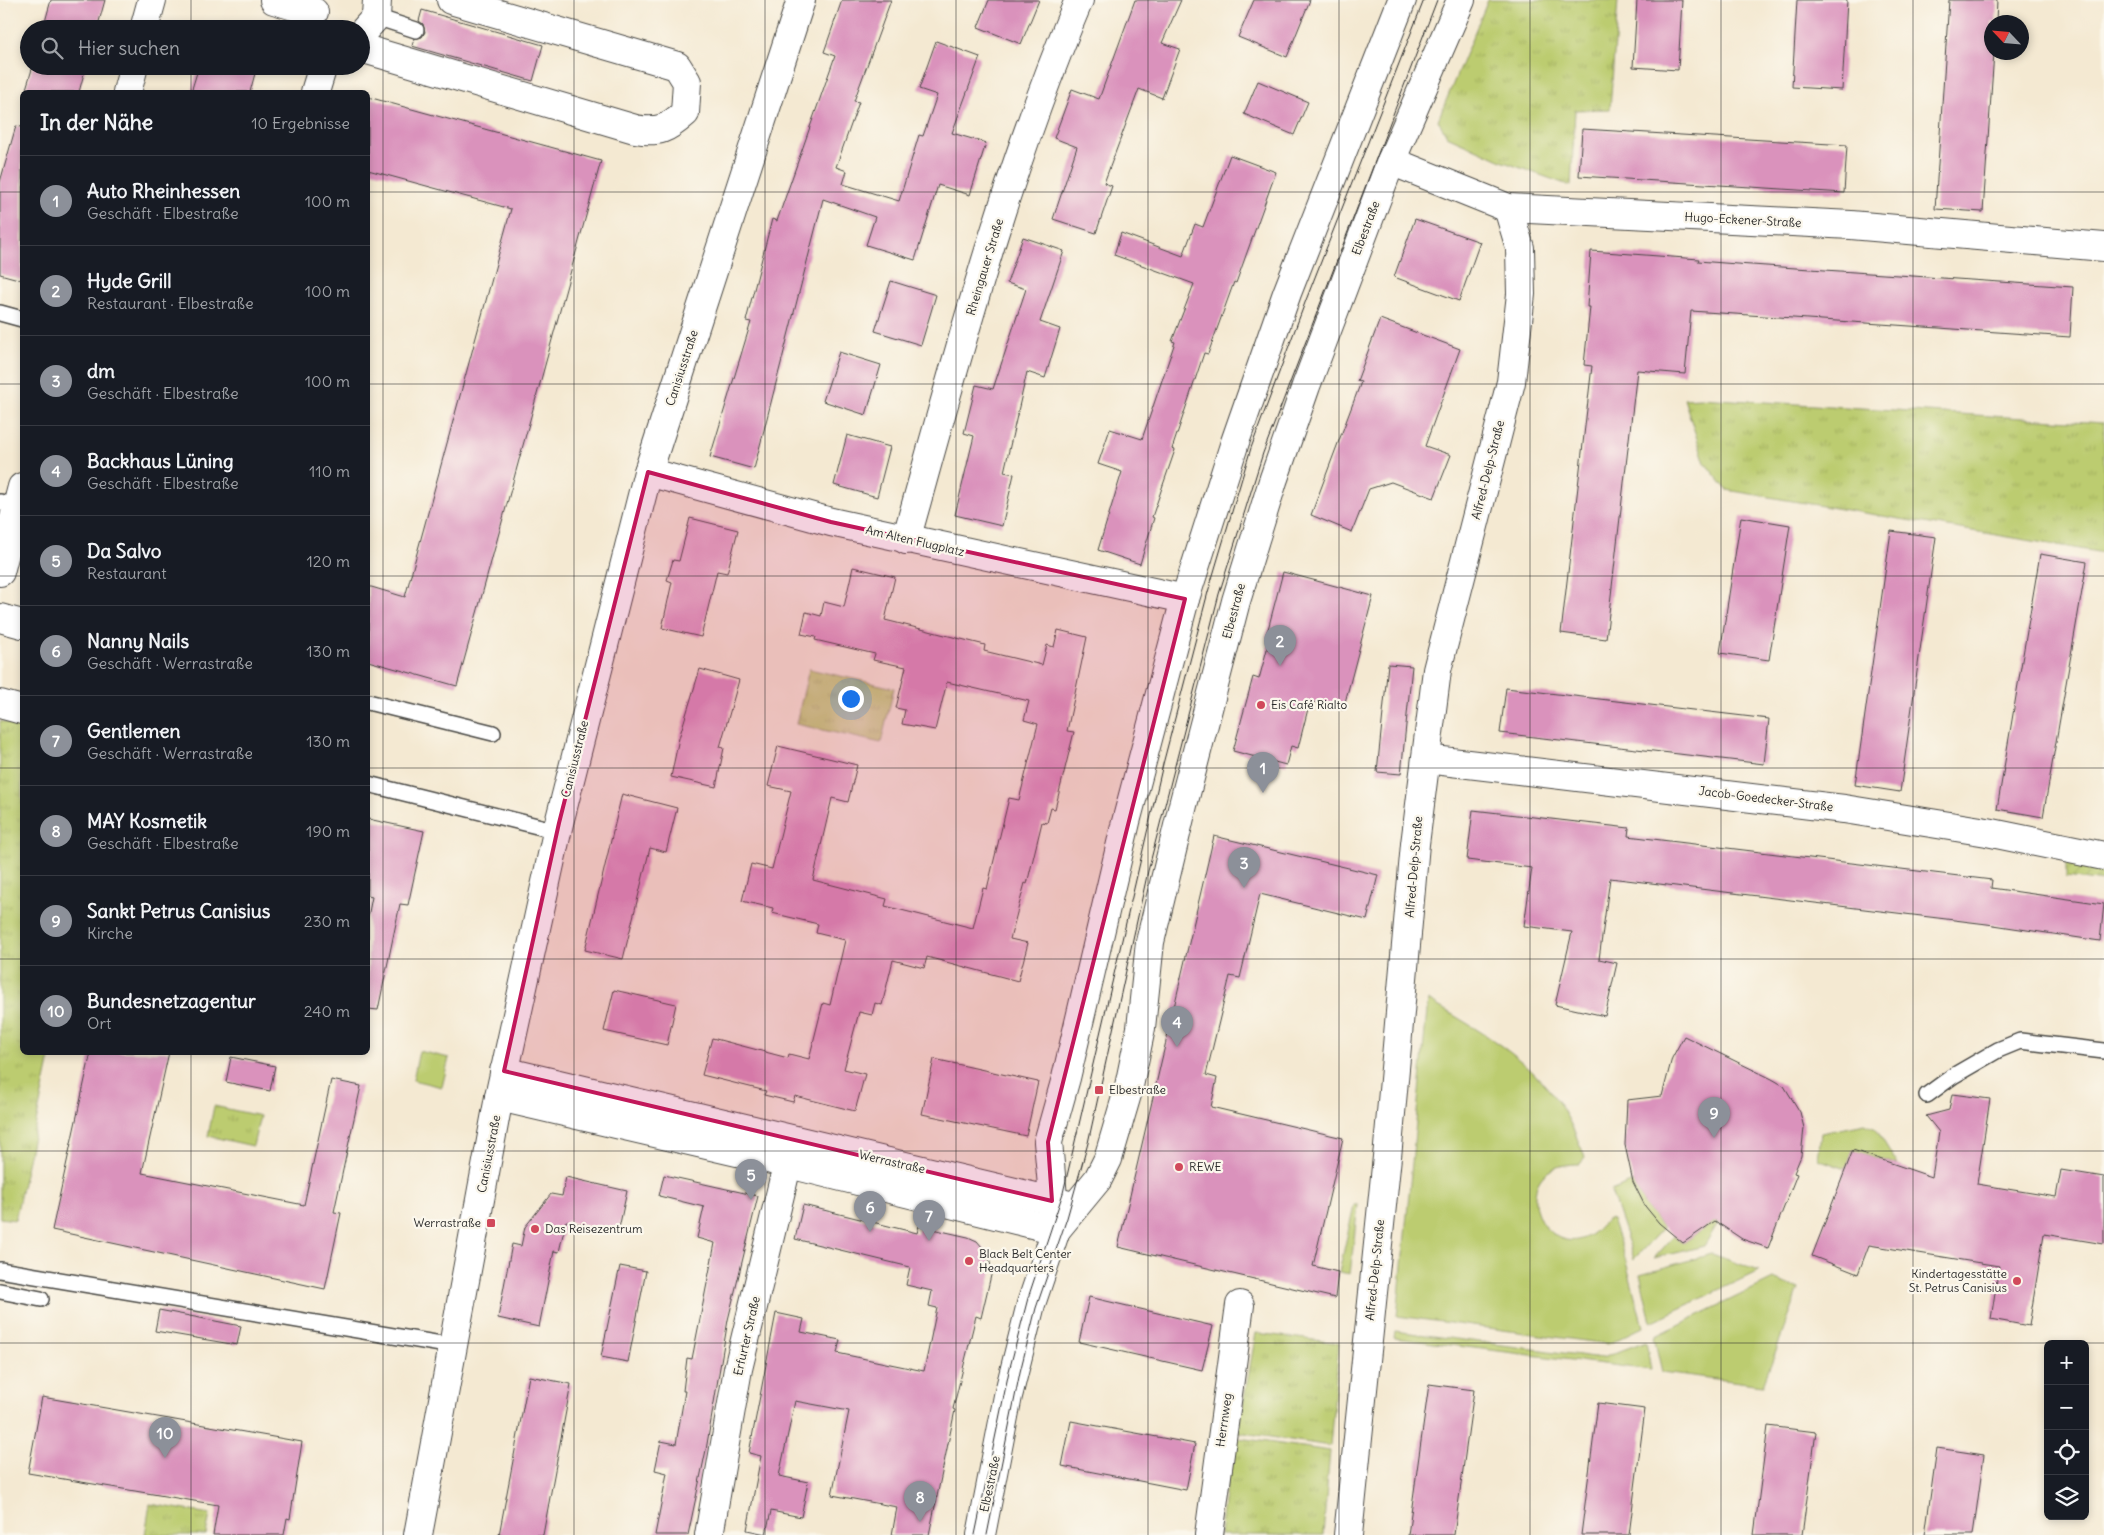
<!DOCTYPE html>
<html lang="de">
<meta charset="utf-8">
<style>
body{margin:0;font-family:Delius,sans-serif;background:#20242c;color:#f1f3f6}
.controls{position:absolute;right:15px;bottom:15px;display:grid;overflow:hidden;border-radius:8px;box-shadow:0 2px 8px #0003}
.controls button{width:45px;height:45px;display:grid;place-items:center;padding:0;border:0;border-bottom:1px solid #363941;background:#171b24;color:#f1f3f6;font:25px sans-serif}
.compass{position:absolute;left:1984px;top:15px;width:45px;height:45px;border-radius:50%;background:#171b24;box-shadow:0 2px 8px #0003;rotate:296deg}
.you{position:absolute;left:850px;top:698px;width:18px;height:18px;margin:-12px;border:4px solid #fff;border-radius:50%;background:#1a73e8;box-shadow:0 0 0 8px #1a73e833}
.badge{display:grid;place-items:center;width:32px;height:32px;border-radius:50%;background:#8c9099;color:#fff;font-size:16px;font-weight:700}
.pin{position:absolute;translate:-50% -41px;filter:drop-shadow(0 1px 2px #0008)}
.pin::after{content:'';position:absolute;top:26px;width:18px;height:15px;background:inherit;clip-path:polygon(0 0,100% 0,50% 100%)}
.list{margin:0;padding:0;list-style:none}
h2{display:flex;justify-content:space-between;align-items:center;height:65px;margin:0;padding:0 20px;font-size:21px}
h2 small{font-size:16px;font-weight:400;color:#9ea1a6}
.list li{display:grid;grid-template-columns:32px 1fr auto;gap:15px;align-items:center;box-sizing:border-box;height:90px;padding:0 20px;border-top:1px solid #363941}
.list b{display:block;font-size:19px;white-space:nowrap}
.list p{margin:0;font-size:16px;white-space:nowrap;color:#9ea1a6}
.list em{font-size:16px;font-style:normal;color:#9ea1a6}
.icon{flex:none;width:28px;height:28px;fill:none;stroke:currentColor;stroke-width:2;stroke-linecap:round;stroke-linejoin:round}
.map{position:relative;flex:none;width:2104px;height:1535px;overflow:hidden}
.search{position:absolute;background:#171b24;box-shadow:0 2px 8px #0003;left:20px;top:20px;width:350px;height:55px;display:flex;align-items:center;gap:12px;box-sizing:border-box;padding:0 18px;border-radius:28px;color:#9ea1a6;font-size:19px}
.panel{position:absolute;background:#171b24;box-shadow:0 2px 8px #0003;left:20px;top:90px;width:350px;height:965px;border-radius:8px}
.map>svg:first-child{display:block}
.grass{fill:#bccc6f;stroke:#747c4d}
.park{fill:url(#park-tufts);stroke:#747c4d}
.garden{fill:url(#garden-furrows);stroke:#747c4d}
.building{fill:#da92bc}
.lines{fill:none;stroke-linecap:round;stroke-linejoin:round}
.lane-casing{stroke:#494844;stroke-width:18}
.street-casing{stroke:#494844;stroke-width:30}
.secondary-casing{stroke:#494844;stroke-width:30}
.lane{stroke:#fff;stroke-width:15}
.street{stroke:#fff;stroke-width:28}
.secondary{stroke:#fff;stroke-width:28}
.tram{stroke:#2b2b2b;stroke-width:1}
.marked{fill:#c2185b;fill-opacity:0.2;stroke:#c2185b;stroke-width:4;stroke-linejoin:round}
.grid{fill:none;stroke:#2b2b2b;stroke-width:1;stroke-opacity:0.55}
.poi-dot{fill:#d1495b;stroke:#fbf7ec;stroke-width:2}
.labels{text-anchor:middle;stroke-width:4.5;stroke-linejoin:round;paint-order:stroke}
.street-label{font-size:12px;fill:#2b2b2b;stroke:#fbf7ec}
.poi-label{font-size:12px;fill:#2b2b2b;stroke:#fbf7ec;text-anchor:start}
</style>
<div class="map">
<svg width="2104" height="1535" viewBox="0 0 2104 1535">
<defs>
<pattern id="park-tufts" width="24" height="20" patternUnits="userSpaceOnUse" patternTransform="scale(1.25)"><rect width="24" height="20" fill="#bccc6f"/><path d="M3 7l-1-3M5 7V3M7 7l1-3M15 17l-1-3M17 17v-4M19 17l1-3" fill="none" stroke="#a2af60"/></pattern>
<pattern id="garden-furrows" width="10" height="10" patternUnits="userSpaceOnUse" patternTransform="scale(1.25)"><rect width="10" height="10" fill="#bccc6f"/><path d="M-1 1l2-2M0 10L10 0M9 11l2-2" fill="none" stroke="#a2af60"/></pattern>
</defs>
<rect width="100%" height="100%" fill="#fbf7ec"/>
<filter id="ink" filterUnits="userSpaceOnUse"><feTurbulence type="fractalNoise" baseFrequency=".02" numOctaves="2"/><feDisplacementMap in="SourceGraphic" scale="10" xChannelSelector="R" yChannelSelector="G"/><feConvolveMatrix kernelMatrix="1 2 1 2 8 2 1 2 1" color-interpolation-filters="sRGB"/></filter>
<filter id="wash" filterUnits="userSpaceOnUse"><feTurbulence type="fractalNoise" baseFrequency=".0096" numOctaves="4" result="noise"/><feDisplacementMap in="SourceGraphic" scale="20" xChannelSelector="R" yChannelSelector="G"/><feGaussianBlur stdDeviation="1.12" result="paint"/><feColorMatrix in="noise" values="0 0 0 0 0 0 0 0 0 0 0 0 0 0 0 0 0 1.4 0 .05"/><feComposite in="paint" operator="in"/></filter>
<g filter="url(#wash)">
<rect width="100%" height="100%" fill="#f4e9d2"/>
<g class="grass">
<path d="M 1428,1000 C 1488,1036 1546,1066 1575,1133 C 1578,1142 1583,1150 1585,1158 L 1580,1164 C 1504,1162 1537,1257 1584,1238 C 1595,1234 1599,1226 1608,1219 L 1612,1220 L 1625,1258 L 1643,1327 L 1608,1344 L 1397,1316 Z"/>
<polygon points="419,1051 449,1058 442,1087 413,1080"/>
<polygon points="1865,1124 1876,1129 1898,1165 1853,1150 1846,1169 1818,1159 1821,1133"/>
<polygon points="1633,1182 1645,1206 1663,1228 1634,1259 1611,1191"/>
<polygon points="1354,1205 1358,1205 1350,1274 1339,1272"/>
<polygon points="1716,1221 1718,1223 1704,1246 1654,1258 1674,1236 1683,1243"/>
<polygon points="1712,1254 1759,1271 1651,1322 1640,1274"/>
<polygon points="1773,1279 1799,1289 1763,1385 1662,1372 1654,1337"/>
<polygon points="1395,1331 1602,1358 1646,1341 1651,1370 1394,1338"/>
</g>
<g class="park">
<polygon points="1488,0 1618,0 1610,109 1575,110 1571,186 1504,162 1447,136 1438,120"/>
<polygon points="1700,398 2104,423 2104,553 1727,490 1705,463 1684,399"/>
<polygon points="809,669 894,688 881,743 796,724"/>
<polygon points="0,721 22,726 22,1052 51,1053 15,1220 0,1218"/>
<polygon points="214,1106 260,1116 253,1146 208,1136"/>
<polygon points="1256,1333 1339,1343 1330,1446 1238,1432"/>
<polygon points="1232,1437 1330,1451 1323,1535 1220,1535"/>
<polygon points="150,1504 210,1514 206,1535 145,1535"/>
</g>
<polygon class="garden" points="2077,860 2104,866 2104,882 2066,877 2066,863"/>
<g id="blocks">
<g class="building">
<polygon points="51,0 105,0 97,29 43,29"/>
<polygon points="842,0 891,0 854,101 859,102 836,167 847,171 843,184 899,201 919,135 923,136 937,95 919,89 936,41 980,57 952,133 986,143 970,195 938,185 915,260 866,245 875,217 823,199 754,469 710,457 751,322 746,321 772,219 777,221 835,56 824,52"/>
<polygon points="989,0 1039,0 1021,44 978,27"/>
<polygon points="1135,0 1181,0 1162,43 1180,49 1162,98 1139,89 1104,183 1112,186 1096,233 1053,219 1077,147 1054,138 1072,89 1099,99"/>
<polygon points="1254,0 1310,0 1287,57 1238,37"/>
<polygon points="1637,0 1682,0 1678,70 1633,67"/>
<polygon points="1797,0 1847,0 1842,90 1792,87"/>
<polygon points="1949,0 1997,0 1996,22 1992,22 1992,52 1994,52 1983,212 1935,209"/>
<polygon points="422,10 543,45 533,81 412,46 414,39 422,37 425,32 423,24 419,21"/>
<polygon points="33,66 86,66 79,92 25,92"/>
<polygon points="199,66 257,66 250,92 191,92"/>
<polygon points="1258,81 1308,102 1294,135 1244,114"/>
<polygon points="368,97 601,161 457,686 368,661 368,586 405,597 511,209 368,170"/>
<polygon points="16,126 22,127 22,280 0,274 0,182"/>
<polygon points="1582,129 1847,145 1844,193 1579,176"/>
<polygon points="1230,155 1276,172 1236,283 1234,282 1208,354 1204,353 1172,449 1175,450 1152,517 1154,518 1140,564 1098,550 1122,472 1098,464 1110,429 1142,439 1175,342 1172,341 1194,284 1114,255 1121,233 1183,256 1195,224 1203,227"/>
<polygon points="1415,219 1480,242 1459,301 1394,277"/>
<polygon points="1023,237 1064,251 1040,322 1060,329 1045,378 1027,372 1004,472 1014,474 1002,526 955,515 974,436 964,433 976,385 993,389 1026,289 1007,283"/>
<polygon points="1591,251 1699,259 1698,261 1737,264 2073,287 2070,337 1691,311 1685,374 1637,370 1606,639 1561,633 1592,366 1584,365 1590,307 1587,307"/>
<polygon points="891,281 936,295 921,345 875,331"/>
<polygon points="1380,319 1460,349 1425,446 1451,455 1434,498 1391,482 1369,489 1352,532 1311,515 1361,382 1357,381"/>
<polygon points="839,352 881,365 866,415 823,401"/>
<polygon points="847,435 890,447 877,497 834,485"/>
<polygon points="1741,517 1790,525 1769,660 1720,653"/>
<polygon points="690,518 738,530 727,573 717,571 701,637 662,628 672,582 667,580 673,560 679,561"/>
<polygon points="1891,531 1936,537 1900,792 1855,785"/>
<polygon points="2040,554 2087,562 2043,817 1997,809"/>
<polygon points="853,567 895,577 885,620 985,645 984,651 1042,665 1047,645 1054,647 1058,630 1087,637 1067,731 1074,732 1055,809 1051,808 1047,823 1042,822 1027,884 1025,883 1010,939 1028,943 1018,981 927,957 924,968 893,960 882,1005 875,1003 872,1015 859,1012 844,1069 865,1074 855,1111 795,1096 793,1102 764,1095 766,1091 702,1075 712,1038 788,1058 789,1054 809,1059 823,1003 830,1005 845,940 816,933 818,924 772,913 773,908 742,901 751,864 772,869 791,791 768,786 778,746 857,765 848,802 832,798 813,880 887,899 885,906 973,928 983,888 987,889 1009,798 1019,800 1038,724 1024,720 1029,701 947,682 935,730 902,724 905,710 896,708 906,667 873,660 875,654 815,640 816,637 801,634 806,612 821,616 824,602 844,607"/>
<polygon points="1283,572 1373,596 1343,710 1310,701 1298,748 1291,746 1286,765 1233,751 1253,677 1259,679 1270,638 1266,637"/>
<polygon points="1388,664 1412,666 1401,774 1377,772"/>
<polygon points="700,669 739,680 720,747 724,748 716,787 671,777 679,738"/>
<polygon points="1506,688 1769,719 1764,764 1500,733"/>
<polygon points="622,794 677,808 666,852 650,848 623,959 585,950"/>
<polygon points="1473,810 1629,828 1628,836 1992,880 1991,888 2104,904 2100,941 1987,924 1610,878 1599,959 1617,963 1605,1016 1555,1005 1572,932 1524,926 1532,868 1467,860"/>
<polygon points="368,819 424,831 408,905 400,904 378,1010 368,1009 368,917 372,897 368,896"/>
<polygon points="1214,836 1378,875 1367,920 1260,894 1240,978 1230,976 1206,1075 1217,1078 1211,1107 1343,1138 1313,1266 1338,1272 1335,1298 1118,1247"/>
<polygon points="614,990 676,1004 667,1045 604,1031"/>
<polygon points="1684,1036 1772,1079 1784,1086 1800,1112 1804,1128 1801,1156 1794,1173 1797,1174 1768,1248 1742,1239 1715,1221 1683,1243 1659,1223 1645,1206 1633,1182 1625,1145 1627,1100 1662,1096 1672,1058"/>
<polygon points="91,1052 169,1052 142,1173 304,1205 331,1080 361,1086 334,1212 341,1213 325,1289 52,1230"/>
<polygon points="231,1057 275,1066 270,1091 226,1082"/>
<polygon points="934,1059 1038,1082 1026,1136 922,1114"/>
<polygon points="1952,1094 1990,1099 1977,1184 2056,1197 2061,1170 2104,1177 2104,1244 2044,1234 2029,1326 1991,1319 1999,1266 1869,1245 1858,1274 1812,1256 1853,1150 1932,1177 1939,1132 1926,1116 1949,1110"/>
<polygon points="664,1175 758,1196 728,1320 706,1450 688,1535 655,1535 667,1473 655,1470 661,1441 676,1444 685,1391 683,1391 687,1358 692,1359 715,1243 697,1238 704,1207 659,1196"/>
<polygon points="566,1177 627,1191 618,1233 566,1221 559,1252 554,1251 539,1327 498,1318 512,1244 521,1246 525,1227 551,1194 562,1196"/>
<polygon points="803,1205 917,1233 919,1226 968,1237 977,1241 988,1254 992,1271 981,1318 976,1316 953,1409 955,1410 929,1535 892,1535 897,1507 832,1495 849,1411 795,1401 779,1476 808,1482 801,1517 771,1511 766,1534 747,1530 761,1456 749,1453 776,1313 804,1319 801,1332 840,1340 837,1353 924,1371 937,1308 929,1306 932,1291 906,1285 910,1267 795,1239"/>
<polygon points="620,1266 646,1271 628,1362 601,1357"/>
<polygon points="1089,1297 1213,1326 1202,1370 1079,1342"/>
<polygon points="159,1310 241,1326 237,1345 155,1331"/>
<polygon points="529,1376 571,1384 543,1535 499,1535"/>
<polygon points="1429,1384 1474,1390 1454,1535 1408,1535"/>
<polygon points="42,1397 302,1442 290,1519 287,1518 284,1535 213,1535 218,1505 28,1473"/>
<polygon points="1598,1403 1645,1409 1629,1535 1581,1535"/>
<polygon points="1071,1421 1195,1444 1186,1490 1062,1466"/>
<polygon points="1768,1426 1816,1432 1802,1535 1754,1535"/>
<polygon points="1937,1448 1984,1455 1973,1535 1925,1535"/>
</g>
</g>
</g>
<g filter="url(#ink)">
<use href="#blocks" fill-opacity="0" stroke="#494844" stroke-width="1"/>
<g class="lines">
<defs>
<g id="lane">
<polyline points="376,17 416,30"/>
<polyline points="0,313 22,319"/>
<polyline points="0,502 17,507"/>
<polyline points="368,702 493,733"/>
<polyline points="368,784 557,831"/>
<polyline points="1927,1095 1953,1076 1998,1050 2020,1041 2104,1051"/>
<polyline points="0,1270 453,1346"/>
<polyline points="0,1291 41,1299"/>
</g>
<g id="street">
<polyline points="274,0 314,12"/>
<polyline points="144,29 152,0"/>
<polyline points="361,34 376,17 377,0"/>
<path d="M 361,48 L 635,129 C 659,133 667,129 685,113 L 687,82 L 677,66 L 451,0"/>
<polyline points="127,92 134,66"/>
<polyline points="315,92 323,66"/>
<polyline points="1391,161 1508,208 1851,225 2104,247"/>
<polyline points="648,472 831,522 1185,599"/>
<path d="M 906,540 C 957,358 1005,174 1079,0"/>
<polyline points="0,572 22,487"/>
<polyline points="0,618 22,624"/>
<polyline points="0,704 22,710"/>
<polyline points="1426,759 1844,809 1987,832 2104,856"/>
<polyline points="504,1071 1074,1206"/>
<polyline points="499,1097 789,1164 1056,1230"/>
<polyline points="418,1535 499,1097 559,823 648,472 801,0"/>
<polyline points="709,1535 738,1369 792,1145"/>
<polyline points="1209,1535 1240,1305"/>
<polyline points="1348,1535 1388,1147 1415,844 1437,670 1511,382 1521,294 1520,248 1508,208"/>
</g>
<g id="secondary">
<polyline points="1056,1230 1048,1142 1066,1078 1126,822 1185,599 1235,442 1287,293 1402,0"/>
<polyline points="981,1535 1008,1396 1031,1304 1056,1230 1098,1179 1108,1159 1128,1091 1141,1028 1150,942 1183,805 1236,601 1273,481 1306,386 1391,161 1461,0"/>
</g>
</defs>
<use href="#lane" class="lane-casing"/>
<use href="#street" class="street-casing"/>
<use href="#secondary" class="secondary-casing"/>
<use href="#lane" class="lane"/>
<use href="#street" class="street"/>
<use href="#secondary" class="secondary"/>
<g class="tram">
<polyline points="975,1535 1009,1371 1028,1298 1063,1193 1163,764 1208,592 1251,448 1306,300 1424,0"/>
<polyline points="987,1535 1020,1372 1036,1308 1067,1218 1088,1143 1148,871 1219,594 1263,453 1437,0"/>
</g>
</g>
</g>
<path class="marked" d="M 648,472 L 831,522 L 1185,599 L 1048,1142 L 1052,1201 L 504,1071 L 559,823 Z"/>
<path class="grid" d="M 191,0 L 191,29M 383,0 L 383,1535M 574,0 L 574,1535M 765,0 L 765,1535M 956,0 L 956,1535M 1148,0 L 1148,1535M 1339,0 L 1339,1535M 1530,0 L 1530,1535M 1721,0 L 1721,1535M 1913,0 L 1913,1535M 191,66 L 191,92M 0,192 L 22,192M 368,192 L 2104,192M 0,384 L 22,384M 368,384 L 2104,384M 0,576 L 22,576M 368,576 L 2104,576M 0,768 L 22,768M 368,768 L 2104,768M 0,959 L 22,959M 368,959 L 2104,959M 191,1052 L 191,1535M 0,1151 L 2104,1151M 0,1343 L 2104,1343"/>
<g class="poi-dot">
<circle cx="1261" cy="705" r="5"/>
<rect x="1094" y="1085" width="10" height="10" rx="2.5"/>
<circle cx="1179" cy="1167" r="5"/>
<rect x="486" y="1218" width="10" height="10" rx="2.5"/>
<circle cx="535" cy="1229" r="5"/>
<circle cx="969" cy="1261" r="5"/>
<circle cx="2017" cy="1281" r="5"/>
</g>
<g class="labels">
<g class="street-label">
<text transform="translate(1743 220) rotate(3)" y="4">Hugo-Eckener-Straße</text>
<text transform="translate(1366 228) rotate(-69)" y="4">Elbestraße</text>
<text transform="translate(985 267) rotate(-73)" y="4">Rheingauer Straße</text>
<text transform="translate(682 368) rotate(-72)" y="4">Canisiusstraße</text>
<text transform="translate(1488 470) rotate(-76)" y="4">Alfred-Delp-Straße</text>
<text transform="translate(915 541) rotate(13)" y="4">Am Alten Flugplatz</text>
<text transform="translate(1234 611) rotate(-75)" y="4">Elbestraße</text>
<text transform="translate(575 759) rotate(-76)" y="4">Canisiusstraße</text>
<text transform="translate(1766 799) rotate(7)" y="4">Jacob-Goedecker-Straße</text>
<text transform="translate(1414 867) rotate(-85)" y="4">Alfred-Delp-Straße</text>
<text transform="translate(489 1154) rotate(-79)" y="4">Canisiusstraße</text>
<text transform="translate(892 1162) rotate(13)" y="4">Werrastraße</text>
<text transform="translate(1375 1270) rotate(-84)" y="4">Alfred-Delp-Straße</text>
<text transform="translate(747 1336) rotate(-77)" y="4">Erfurter Straße</text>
<text transform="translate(1224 1420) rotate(-82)" y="4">Herrnweg</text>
<text transform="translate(990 1484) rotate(-78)" y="4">Elbestraße</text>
</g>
<g class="poi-label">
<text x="1271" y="709">Eis Café Rialto</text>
<text x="1109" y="1094">Elbestraße</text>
<text x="1189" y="1171">REWE</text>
<text x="481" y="1227" text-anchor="end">Werrastraße</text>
<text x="545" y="1233">Das Reisezentrum</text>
<text x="979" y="1258">Black Belt Center<tspan x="979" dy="14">Headquarters</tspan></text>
<text x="2007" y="1278" text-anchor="end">Kindertagesstätte<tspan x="2007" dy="14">St. Petrus Canisius</tspan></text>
</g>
</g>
</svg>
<div class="controls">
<button>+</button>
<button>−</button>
<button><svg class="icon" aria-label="locate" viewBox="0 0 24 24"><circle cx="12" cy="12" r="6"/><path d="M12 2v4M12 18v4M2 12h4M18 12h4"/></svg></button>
<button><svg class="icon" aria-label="layers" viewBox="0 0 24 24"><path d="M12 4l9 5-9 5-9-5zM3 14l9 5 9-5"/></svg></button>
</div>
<svg class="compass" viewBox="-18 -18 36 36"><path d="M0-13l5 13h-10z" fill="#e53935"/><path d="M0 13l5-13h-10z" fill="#9ea1a6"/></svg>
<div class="you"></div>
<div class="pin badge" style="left:1263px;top:793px">1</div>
<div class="pin badge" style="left:1280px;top:666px">2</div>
<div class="pin badge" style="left:1244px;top:888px">3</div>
<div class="pin badge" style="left:1177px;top:1047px">4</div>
<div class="pin badge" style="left:751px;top:1200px">5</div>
<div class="pin badge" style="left:870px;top:1232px">6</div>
<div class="pin badge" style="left:929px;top:1241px">7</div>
<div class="pin badge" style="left:920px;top:1522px">8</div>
<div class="pin badge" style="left:1714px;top:1138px">9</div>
<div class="pin badge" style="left:165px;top:1458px">10</div>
<div class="search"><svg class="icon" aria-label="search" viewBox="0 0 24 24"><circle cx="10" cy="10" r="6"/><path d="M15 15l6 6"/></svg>Hier suchen</div>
<section class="panel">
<h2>In der Nähe<small>10 Ergebnisse</small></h2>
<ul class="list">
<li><span class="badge">1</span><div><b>Auto Rheinhessen</b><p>Geschäft · Elbestraße</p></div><em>100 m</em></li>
<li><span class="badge">2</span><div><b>Hyde Grill</b><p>Restaurant · Elbestraße</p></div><em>100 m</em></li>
<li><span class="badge">3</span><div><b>dm</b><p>Geschäft · Elbestraße</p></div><em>100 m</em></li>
<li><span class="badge">4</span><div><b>Backhaus Lüning</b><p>Geschäft · Elbestraße</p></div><em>110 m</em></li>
<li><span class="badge">5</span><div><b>Da Salvo</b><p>Restaurant</p></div><em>120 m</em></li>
<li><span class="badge">6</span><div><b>Nanny Nails</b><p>Geschäft · Werrastraße</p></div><em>130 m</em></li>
<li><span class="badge">7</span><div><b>Gentlemen</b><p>Geschäft · Werrastraße</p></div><em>130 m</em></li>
<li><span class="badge">8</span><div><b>MAY Kosmetik</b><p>Geschäft · Elbestraße</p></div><em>190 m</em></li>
<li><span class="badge">9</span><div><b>Sankt Petrus Canisius</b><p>Kirche</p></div><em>230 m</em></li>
<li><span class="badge">10</span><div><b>Bundesnetzagentur</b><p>Ort</p></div><em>240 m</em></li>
</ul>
</section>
</div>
